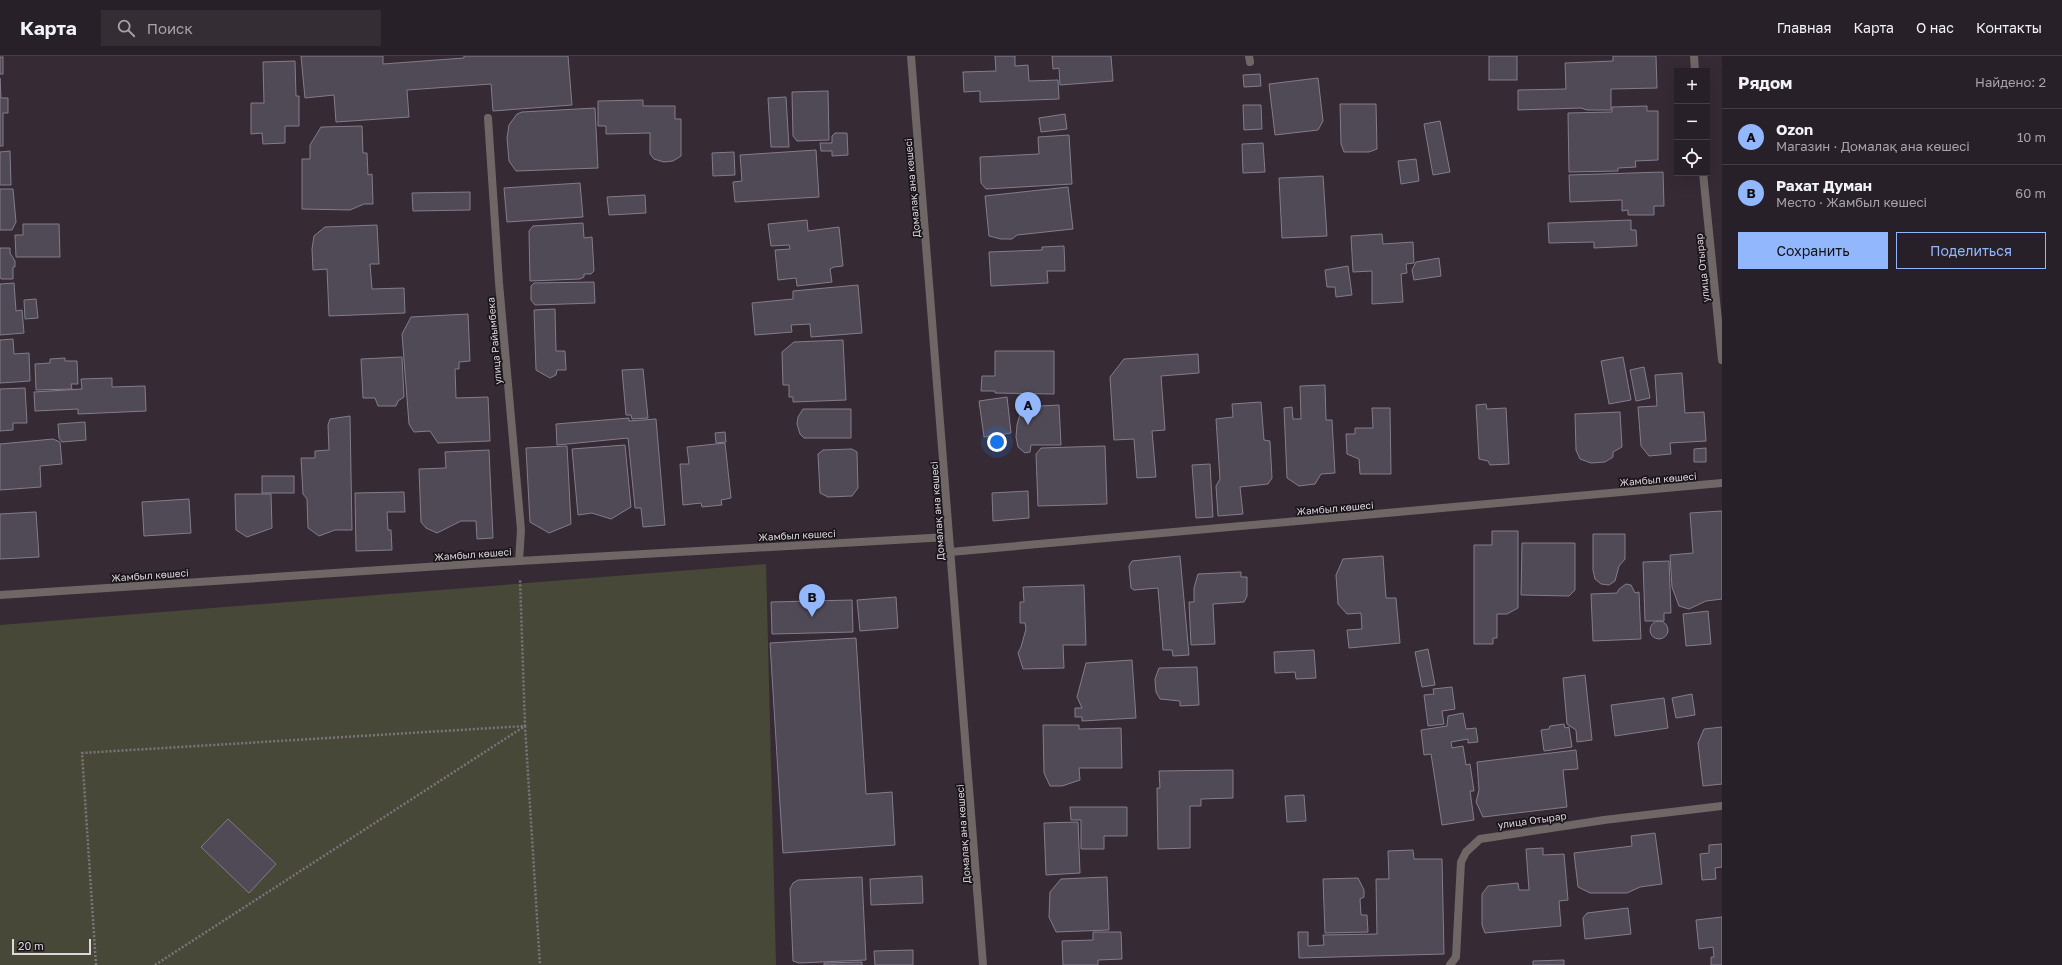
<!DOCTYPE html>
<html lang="ru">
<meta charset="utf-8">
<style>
body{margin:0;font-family:"Golos Text",sans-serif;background:#342d34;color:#f1f3f6}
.controls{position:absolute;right:12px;top:12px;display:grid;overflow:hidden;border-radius:0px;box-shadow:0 4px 16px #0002}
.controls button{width:36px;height:36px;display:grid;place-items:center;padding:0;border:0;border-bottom:1px solid #443e45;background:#282028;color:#f1f3f6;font:20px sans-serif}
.scale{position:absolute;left:12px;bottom:10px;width:79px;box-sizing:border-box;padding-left:4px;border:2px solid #ddd6dc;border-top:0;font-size:11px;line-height:14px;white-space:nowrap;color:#ddd6dc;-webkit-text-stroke:3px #1a151a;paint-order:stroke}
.you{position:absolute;left:997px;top:386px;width:14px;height:14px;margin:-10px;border:3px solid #fff;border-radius:50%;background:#1a73e8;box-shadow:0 0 0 6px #1a73e833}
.badge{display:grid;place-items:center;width:26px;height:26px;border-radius:50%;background:#92b7fd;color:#111;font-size:13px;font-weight:700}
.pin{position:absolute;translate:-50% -33px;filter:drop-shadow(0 1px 2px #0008)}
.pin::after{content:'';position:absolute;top:21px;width:14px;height:12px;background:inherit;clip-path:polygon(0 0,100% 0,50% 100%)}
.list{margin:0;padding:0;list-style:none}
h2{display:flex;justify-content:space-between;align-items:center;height:52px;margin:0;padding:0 16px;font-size:17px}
h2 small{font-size:13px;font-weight:400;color:#a5a3a8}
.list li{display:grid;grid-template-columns:26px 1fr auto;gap:12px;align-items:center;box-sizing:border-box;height:56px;padding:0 16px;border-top:1px solid #443e45}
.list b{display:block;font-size:15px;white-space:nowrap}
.list p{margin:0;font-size:13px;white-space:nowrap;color:#a5a3a8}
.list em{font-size:13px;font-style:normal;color:#a5a3a8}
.actions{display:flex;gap:8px;padding:12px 16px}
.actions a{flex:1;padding:9px 0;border:1px solid #92b7fd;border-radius:0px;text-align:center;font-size:14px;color:#92b7fd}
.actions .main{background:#92b7fd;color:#111}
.icon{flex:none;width:22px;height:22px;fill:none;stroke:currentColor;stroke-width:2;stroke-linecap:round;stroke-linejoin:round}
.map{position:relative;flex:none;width:1722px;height:909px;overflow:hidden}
header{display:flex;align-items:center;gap:24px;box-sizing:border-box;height:56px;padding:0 20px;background:#282028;border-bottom:1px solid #443e45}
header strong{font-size:19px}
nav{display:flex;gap:22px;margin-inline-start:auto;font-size:14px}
.search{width:280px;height:36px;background:#342d34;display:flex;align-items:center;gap:10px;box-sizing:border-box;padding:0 14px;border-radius:0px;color:#a5a3a8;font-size:15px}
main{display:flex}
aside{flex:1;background:#282028}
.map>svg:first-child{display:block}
.green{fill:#474838}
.building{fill:#504956;stroke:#837c8b}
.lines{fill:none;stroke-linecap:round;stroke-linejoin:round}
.path{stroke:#7d747c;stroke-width:2.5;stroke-dasharray:2 2;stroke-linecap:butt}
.minor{stroke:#6f6765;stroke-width:8}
.labels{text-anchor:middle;stroke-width:3.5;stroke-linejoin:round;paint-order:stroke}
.street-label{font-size:10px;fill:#ddd6dc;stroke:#1a151a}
</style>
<header>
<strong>Карта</strong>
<div class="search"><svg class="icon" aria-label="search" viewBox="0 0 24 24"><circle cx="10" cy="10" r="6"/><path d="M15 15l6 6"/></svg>Поиск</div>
<nav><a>Главная</a><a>Карта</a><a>О нас</a><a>Контакты</a></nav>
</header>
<main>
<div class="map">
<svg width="1722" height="909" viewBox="0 0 1722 909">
<rect width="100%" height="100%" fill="#362b35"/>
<polygon class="green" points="766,508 776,909 0,909 0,569"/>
<g class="building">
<polygon points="301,0 383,0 383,8 464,2 464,0 568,0 572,49 493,55 491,28 407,34 409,61 336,66 334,39 305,42"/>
<polygon points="995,0 1015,0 1015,10 1028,9 1029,25 1058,24 1059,43 980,46 980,35 964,36 963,16 996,15"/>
<polygon points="1052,0 1111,0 1113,25 1060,29 1059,12 1053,13"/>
<rect x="1489" y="0" width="28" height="24"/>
<polygon points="1613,0 1656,0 1657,32 1611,33 1611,54 1587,54 1581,52 1518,54 1518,34 1566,33 1565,7 1613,5"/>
<rect x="0" y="1" width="3" height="17"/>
<polygon points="295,5 296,40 299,40 299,70 285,70 285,87 263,88 262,77 251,78 251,47 264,47 263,6"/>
<polygon points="1260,18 1261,30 1244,31 1243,19"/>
<polygon points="0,22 1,42 8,42 8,57 3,57 3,90 0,90"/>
<polygon points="1318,22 1323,65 1318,74 1275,79 1269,28"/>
<polygon points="828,35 829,84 797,85 793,80 792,36"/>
<polygon points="786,41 789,91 771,91 768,42"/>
<polygon points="643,44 643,50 675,50 675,63 681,63 681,100 673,105 664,106 654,103 650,98 650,77 606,78 606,70 598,70 598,45"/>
<polygon points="1340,48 1376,48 1377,93 1369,96 1344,96 1341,88"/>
<polygon points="1243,49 1261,49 1262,73 1244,74"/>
<polygon points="1647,50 1647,55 1658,55 1658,104 1635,105 1636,111 1618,112 1618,115 1569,116 1568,57 1612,56 1612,51"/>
<polygon points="595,52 598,112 516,115 509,105 507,82 509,69 517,58 522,56"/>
<polygon points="1065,58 1067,73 1041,76 1039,62"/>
<polygon points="1440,65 1450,116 1433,119 1424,68"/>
<polygon points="362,70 363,97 367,97 368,119 372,118 373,148 364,148 350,154 302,153 302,103 310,103 310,89 321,71"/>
<polygon points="835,77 847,77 848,99 832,100 832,95 821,95 820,87 832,87 832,80"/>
<polygon points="1069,79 1072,128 986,133 981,127 980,101 1039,98 1038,81"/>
<polygon points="1263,87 1265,116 1243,117 1242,88"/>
<polygon points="816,94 819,141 735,146 733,126 742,125 740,99"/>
<polygon points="10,95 11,129 0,129 0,96"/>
<polygon points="734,96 735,119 713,120 712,97"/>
<polygon points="1416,103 1419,125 1401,128 1398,105"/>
<polygon points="1663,116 1664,150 1654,150 1654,159 1628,159 1628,154 1622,155 1622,144 1570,146 1569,119"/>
<polygon points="1323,120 1327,180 1282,182 1279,122"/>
<polygon points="580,127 583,161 507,166 504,132"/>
<polygon points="1068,131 1073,173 1017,179 1012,183 1001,183 989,180 985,140"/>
<polygon points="0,133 13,133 16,166 12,174 0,174"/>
<polygon points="470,136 470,154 413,155 412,137"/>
<polygon points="645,139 646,157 609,159 607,141"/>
<polygon points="807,164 808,175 839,171 843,210 834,211 830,213 832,226 797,230 796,222 778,224 775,194 790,193 789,189 771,190 768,168"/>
<polygon points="1631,164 1631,174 1636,174 1637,190 1594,192 1594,186 1549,187 1548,167"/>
<polygon points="583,167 584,182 592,181 594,215 591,218 584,218 584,221 580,223 530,225 529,175 533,170"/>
<polygon points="23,168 59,168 60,201 16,201 15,179 23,179"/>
<polygon points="377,169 379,208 370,208 372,233 404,232 405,257 329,260 327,213 313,214 312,193 314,180 325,171"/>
<polygon points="1382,178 1383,188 1413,186 1414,207 1406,208 1407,217 1401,218 1403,246 1372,248 1372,215 1353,216 1351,180"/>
<polygon points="1064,190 1065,215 1047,215 1048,227 991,230 989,196 1042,194 1042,191"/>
<polygon points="0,192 10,192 10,197 15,205 15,211 13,211 13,223 1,223 0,221"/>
<polygon points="1439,202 1441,220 1414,224 1412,214 1416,206"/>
<polygon points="1348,210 1352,239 1336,241 1335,231 1327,231 1325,214"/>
<polygon points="594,226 595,247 535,249 531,244 531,230 534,227"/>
<polygon points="14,227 16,255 22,254 24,277 0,279 0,228"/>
<polygon points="858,229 862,277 811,281 810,268 791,269 792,276 755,279 752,247 793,243 793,235"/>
<polygon points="36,243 38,262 25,263 24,244"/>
<polygon points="555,253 556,295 565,295 566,314 557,314 556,319 550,322 536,314 534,254"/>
<polygon points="468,258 470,305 459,306 459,313 455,313 456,342 488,341 490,385 438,387 430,375 414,376 409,368 402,278 411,261"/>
<polygon points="13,283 14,298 29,297 30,325 0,327 0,284"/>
<polygon points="843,284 846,344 793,346 793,341 789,341 789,329 783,329 782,296 794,286"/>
<polygon points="995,295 1054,295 1054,338 995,337 995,335 981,335 982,320 995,320"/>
<polygon points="1198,298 1199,317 1161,320 1165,374 1152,375 1156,421 1137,422 1134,383 1114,384 1110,321 1124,303"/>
<polygon points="402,301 404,341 398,345 396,350 378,350 375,342 363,342 361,303"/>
<polygon points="1623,301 1631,344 1609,348 1601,305"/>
<polygon points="65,302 65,305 77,305 78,328 71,328 72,333 36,334 35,308 50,307 50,303"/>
<polygon points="1644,311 1650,342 1636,345 1630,314"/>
<polygon points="643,313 648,362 632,363 631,359 626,359 622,314"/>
<polygon points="1682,317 1685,357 1704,356 1706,385 1670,387 1671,398 1649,400 1641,390 1638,351 1657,350 1655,319"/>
<polygon points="112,322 112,331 145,330 146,355 78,358 78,353 35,355 34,336 82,333 81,323"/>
<polygon points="1325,329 1326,364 1332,364 1335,417 1321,418 1315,428 1299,430 1287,422 1284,352 1292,351 1293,363 1301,363 1300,330"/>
<polygon points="25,332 27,367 13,367 13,374 0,375 0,333"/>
<polygon points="1007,341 1011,377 984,381 979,345"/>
<polygon points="1261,346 1264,384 1270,385 1272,422 1268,428 1240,431 1243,458 1218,460 1216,430 1220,423 1216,363 1233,361 1232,348"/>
<polygon points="1486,348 1487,353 1506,352 1509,408 1490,409 1488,405 1479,403 1476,349"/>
<polygon points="1059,349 1061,389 1031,389 1030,396 1025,397 1018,391 1016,381 1017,369 1022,351"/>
<polygon points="1372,352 1390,352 1391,418 1360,418 1359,403 1347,398 1346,378 1355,378 1355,372 1373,372"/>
<polygon points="803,353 851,353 851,382 804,382 800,378 797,368 798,361"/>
<polygon points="1620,356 1622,391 1613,396 1613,401 1605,406 1591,407 1580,403 1576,394 1575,358"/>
<polygon points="350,360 352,474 335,474 319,480 308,472 307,443 303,438 301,402 315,402 315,395 329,394 328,369 330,363"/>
<polygon points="629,362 629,365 656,363 665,469 643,471 641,452 635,452 628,382 557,389 556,368"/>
<polygon points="85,366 86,384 62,386 59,382 58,368"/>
<polygon points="725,376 726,386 716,387 715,377"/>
<polygon points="53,383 60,386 62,408 40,410 41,431 0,434 0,388"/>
<polygon points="725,387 731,442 721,444 722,449 702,451 701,447 683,449 680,408 689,408 687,391"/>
<polygon points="625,389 631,451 611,463 592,457 578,459 572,393"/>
<polygon points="567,390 571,468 549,477 530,466 526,392"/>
<polygon points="1105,390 1107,448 1038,450 1036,398 1041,392"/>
<polygon points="1706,392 1706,406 1694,406 1694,393"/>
<polygon points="852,393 857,396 858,432 852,440 828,441 820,437 818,398 823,394"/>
<polygon points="489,394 493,482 477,483 476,465 461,465 437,477 426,472 421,466 419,413 446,412 445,396"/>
<polygon points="1210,408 1213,461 1196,462 1192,409"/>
<rect x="262" y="420" width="32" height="17"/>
<polygon points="1028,435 1029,462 993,465 992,437"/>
<polygon points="404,436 405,456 387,456 388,474 391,474 392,494 356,495 355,437"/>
<polygon points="235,438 271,438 272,472 247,481 236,474"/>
<polygon points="189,443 191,477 144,480 142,446"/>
<polygon points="1722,455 1722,543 1706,545 1689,553 1679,550 1672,531 1670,499 1693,497 1690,457"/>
<polygon points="36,456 39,501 0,503 0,458"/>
<polygon points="1492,475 1518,475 1518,552 1507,558 1497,558 1497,582 1493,582 1493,588 1474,588 1474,489 1492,489"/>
<polygon points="1593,478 1625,478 1625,503 1619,510 1615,525 1609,529 1601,528 1595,523 1593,514"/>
<polygon points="1522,487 1575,487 1575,534 1569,540 1521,539"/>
<polygon points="1180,500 1189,599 1173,600 1172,594 1163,594 1158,532 1134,534 1131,532 1129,510 1132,505"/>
<polygon points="1383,500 1386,542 1396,542 1400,587 1349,592 1347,574 1362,573 1361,557 1347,558 1338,548 1336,519 1343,503"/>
<polygon points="1669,505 1671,557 1664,557 1664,565 1645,565 1643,506"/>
<polygon points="1241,516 1241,521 1247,521 1247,540 1244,546 1213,548 1215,588 1191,589 1189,546 1194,546 1194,532 1198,518"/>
<polygon points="1626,528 1631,529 1635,537 1639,536 1641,583 1593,585 1591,538 1617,537 1619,533"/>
<polygon points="1084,529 1086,589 1063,589 1064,612 1023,613 1018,597 1021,591 1026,573 1025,567 1020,567 1020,546 1024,546 1023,531"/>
<polygon points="896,541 898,572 860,575 857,544"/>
<polygon points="852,544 853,576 772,578 771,546"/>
<polygon points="1708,555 1711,588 1686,590 1683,558"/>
<circle cx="1659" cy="574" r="9"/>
<polygon points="856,582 866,738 892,736 895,789 783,797 770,587"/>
<polygon points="1428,593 1435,629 1422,631 1415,596"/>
<polygon points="1314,594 1316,622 1296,623 1295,616 1275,617 1274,596"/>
<polygon points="1132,604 1136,662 1082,665 1082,661 1075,661 1075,652 1082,652 1077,641 1086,607"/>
<polygon points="1197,611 1199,649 1180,650 1180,645 1160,643 1156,636 1155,623 1159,612"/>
<polygon points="1585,619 1592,684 1577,686 1576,674 1567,668 1563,622"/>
<polygon points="1452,631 1455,653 1442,655 1444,668 1428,670 1424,639 1434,638 1433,633"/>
<polygon points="1692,638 1695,659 1676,662 1672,642"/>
<polygon points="1664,642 1668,672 1615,680 1611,649"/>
<polygon points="1463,657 1466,673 1476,672 1478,686 1468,687 1468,683 1451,686 1452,692 1463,690 1466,709 1470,708 1474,735 1470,735 1474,764 1442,769 1431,698 1424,699 1421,674 1447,670 1448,660"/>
<polygon points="1564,668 1565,672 1569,671 1572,691 1544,695 1541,674 1549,673 1550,670"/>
<polygon points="1043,669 1079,669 1079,673 1121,672 1122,712 1079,712 1080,724 1062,730 1050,730 1044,717"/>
<polygon points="1722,671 1722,728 1703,730 1698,687 1704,673"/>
<polygon points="1576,694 1578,713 1563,714 1567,751 1483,761 1476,746 1479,734 1477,706"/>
<polygon points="1233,714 1233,742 1201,743 1201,750 1190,750 1190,792 1158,793 1157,732 1160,732 1159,715"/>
<polygon points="1304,739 1306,765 1287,766 1285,740"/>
<polygon points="1070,751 1127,751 1127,780 1104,780 1104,793 1081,793 1081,764 1071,764"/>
<polygon points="228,763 276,808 249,837 201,791"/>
<polygon points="1078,766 1080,817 1046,819 1044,767"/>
<polygon points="1655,777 1662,828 1640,831 1627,837 1590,837 1578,831 1574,797 1632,790 1631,780"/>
<polygon points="1722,788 1722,811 1715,812 1716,823 1702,824 1700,798 1709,797 1709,789"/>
<polygon points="1543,792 1543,799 1564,798 1568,844 1559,845 1561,870 1485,877 1482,869 1482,838 1488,830 1518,827 1519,834 1529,834 1526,793"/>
<polygon points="1413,794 1414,803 1442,803 1444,898 1299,902 1298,876 1308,876 1308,890 1324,889 1323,879 1377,878 1376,823 1389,823 1388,795"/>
<polygon points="922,820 923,847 871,849 870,823"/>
<polygon points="862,821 866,904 799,907 793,905 790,833 793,827 798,824"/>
<polygon points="1107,821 1109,874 1056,876 1049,861 1050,836 1061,823"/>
<polygon points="1358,822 1364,834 1364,841 1360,843 1361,859 1367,859 1368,876 1325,877 1323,823"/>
<polygon points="1628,852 1631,878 1585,883 1583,862 1587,857"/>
<polygon points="1722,861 1722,909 1711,909 1711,901 1714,901 1713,891 1699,893 1696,864"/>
<polygon points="1093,876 1121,876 1122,903 1098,904 1098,909 1063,909 1062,885 1093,884"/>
<polygon points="913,894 913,909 875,909 874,895"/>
<polygon points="1564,904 1564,909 1533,909 1533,905"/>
<polygon points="862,906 862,909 824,909 824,907"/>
</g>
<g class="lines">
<g class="path">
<polyline points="96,909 82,697 525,670 540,909"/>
<polyline points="155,909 525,670 520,523"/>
</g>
<g class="minor">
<polyline points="911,0 983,909"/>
<polyline points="1249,0 1250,6"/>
<polyline points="1694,0 1695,15"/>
<polyline points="488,62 499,227 521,474 519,505"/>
<polyline points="1703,117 1722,304"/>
<polyline points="950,496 1722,427"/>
<polyline points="0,539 519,505 948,481"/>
<polyline points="1450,909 1456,901 1461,806 1466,796 1480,783 1604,764 1722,750"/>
</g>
</g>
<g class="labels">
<g class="street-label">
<text transform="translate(912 132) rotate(-95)" y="4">Домалақ ана көшесі</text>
<text transform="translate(1702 212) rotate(-96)" y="4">улица Отырар</text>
<text transform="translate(494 285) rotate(-95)" y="4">улица Райымбека</text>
<text transform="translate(1658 423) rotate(-5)" y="4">Жамбыл көшесі</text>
<text transform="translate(1335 452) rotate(-5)" y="4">Жамбыл көшесі</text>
<text transform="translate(937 455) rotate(-94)" y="4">Домалақ ана көшесі</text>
<text transform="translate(797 479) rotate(-3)" y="4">Жамбыл көшесі</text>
<text transform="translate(473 498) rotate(-4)" y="4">Жамбыл көшесі</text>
<text transform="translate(150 519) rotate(-4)" y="4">Жамбыл көшесі</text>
<text transform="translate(1532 764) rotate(-8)" y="4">улица Отырар</text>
<text transform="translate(963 778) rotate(-94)" y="4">Домалақ ана көшесі</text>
</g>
</g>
</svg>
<div class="controls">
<button>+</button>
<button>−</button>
<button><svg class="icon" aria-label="locate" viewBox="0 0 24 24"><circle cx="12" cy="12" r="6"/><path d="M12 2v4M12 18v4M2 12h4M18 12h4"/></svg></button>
</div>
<div class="scale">20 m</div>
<div class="you"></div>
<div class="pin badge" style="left:1028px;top:369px">A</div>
<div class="pin badge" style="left:812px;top:561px">B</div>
</div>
<aside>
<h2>Рядом<small>Найдено: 2</small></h2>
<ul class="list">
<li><span class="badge">A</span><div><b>Ozon</b><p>Магазин · Домалақ ана көшесі</p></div><em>10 m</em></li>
<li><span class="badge">B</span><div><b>Рахат Думан</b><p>Место · Жамбыл көшесі</p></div><em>60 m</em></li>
</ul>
<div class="actions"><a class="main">Сохранить</a><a>Поделиться</a></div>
</aside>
</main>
